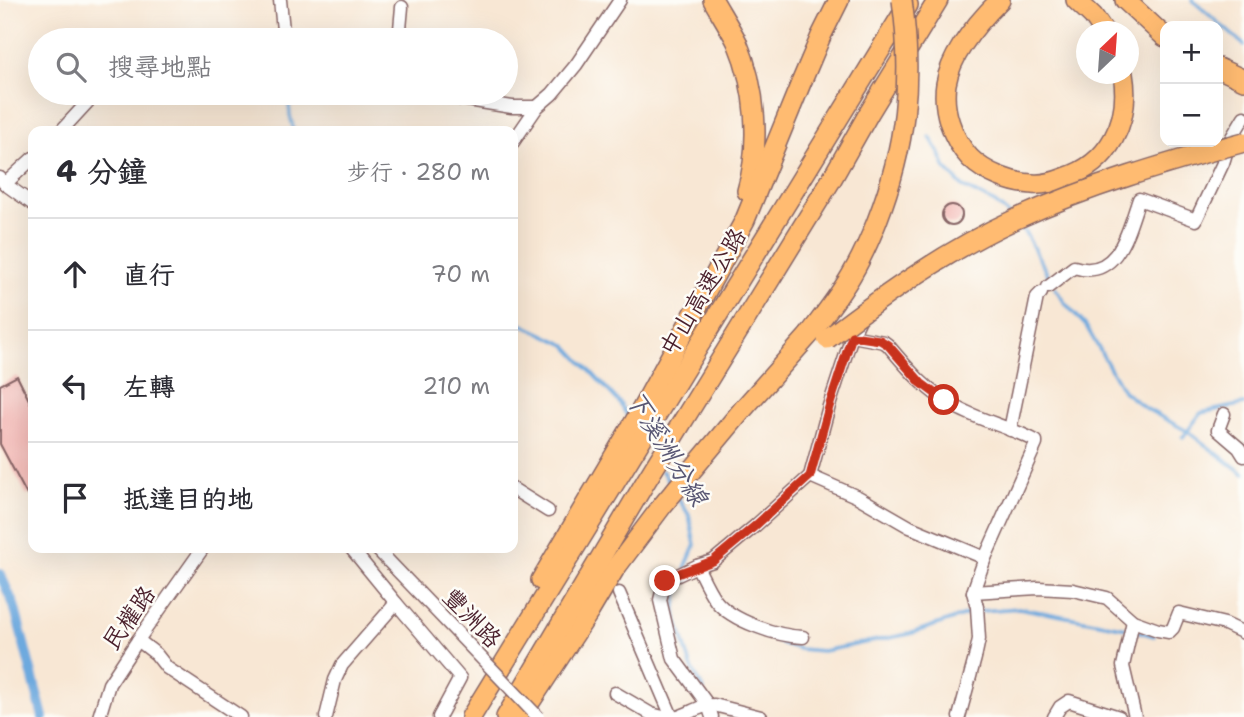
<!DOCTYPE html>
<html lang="zh-TW">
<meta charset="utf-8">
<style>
body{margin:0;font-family:"Shantell Sans","LXGW WenKai TC",sans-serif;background:#f7f7f7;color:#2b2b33}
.controls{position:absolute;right:21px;top:21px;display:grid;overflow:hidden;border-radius:14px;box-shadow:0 7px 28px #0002}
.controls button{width:63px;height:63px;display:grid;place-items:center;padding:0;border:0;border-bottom:2px solid #e1e1e2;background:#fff;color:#2b2b33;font:35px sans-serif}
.compass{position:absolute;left:1076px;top:21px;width:63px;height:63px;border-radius:50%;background:#fff;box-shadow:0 7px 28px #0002;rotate:25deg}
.stop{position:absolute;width:21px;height:21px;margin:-16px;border:5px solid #c8321e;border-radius:50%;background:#fff}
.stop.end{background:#c8321e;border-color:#fff;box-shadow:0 2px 7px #0008}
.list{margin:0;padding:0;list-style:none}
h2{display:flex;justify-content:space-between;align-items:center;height:91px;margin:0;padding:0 28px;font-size:30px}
h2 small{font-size:23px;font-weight:400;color:#7c7c81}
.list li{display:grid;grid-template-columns:46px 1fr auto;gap:21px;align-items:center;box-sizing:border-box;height:112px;padding:0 28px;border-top:2px solid #e1e1e2}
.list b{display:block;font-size:26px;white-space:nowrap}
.list em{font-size:23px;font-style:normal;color:#7c7c81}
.icon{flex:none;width:38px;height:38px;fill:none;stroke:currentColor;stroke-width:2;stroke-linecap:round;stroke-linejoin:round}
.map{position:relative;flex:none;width:1244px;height:717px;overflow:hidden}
.search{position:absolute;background:#fff;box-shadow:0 7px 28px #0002;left:28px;top:28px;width:490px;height:77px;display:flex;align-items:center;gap:18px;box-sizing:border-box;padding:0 24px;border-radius:38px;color:#7c7c81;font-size:26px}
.panel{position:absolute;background:#fff;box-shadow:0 7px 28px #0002;left:28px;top:126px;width:490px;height:427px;border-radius:14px}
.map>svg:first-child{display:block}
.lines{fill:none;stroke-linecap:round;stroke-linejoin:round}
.stream{stroke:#6da9de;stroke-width:3.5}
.canal{stroke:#6da9de;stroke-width:10}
.building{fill:#f2aca9}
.minor-casing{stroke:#876566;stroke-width:15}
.highway-casing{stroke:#876566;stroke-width:22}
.minor{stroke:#fff;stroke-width:12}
.highway{stroke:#ffbb71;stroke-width:19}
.minor-bridge-casing{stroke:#876566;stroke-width:15;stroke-linecap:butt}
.highway-bridge-casing{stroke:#876566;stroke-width:22;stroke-linecap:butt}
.minor-bridge{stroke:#fff;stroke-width:12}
.highway-bridge{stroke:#ffbb71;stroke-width:19}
.route{stroke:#c8321e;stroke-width:9}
.labels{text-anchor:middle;stroke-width:5;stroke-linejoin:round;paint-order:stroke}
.street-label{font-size:24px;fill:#4a1f2b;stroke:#fdfcf7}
.water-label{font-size:26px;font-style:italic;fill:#585673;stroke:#fdfcf7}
</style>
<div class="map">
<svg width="1244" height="717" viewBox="0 0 1244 717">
<rect width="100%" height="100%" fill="#fdfcf7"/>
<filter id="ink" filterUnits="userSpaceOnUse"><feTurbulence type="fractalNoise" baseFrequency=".0143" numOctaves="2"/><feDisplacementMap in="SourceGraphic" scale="14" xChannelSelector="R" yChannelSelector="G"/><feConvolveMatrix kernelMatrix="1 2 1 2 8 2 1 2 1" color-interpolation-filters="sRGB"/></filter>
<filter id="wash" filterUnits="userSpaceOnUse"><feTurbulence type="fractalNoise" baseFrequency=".00686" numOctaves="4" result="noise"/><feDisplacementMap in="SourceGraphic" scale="28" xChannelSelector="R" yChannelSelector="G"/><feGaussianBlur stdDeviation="1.57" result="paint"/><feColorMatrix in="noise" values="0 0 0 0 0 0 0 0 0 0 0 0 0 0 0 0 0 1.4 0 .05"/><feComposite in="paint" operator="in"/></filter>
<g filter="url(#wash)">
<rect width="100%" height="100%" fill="#f8e7d4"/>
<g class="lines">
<g class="stream">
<polyline points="1192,0 1244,45"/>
<polyline points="288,93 290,115 294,131"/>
<polyline points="930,137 939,152 946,169 963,187 995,203 1008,214"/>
<polyline points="1018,225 1026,234 1051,281"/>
<polyline points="1055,288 1065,303 1086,326 1123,391 1145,408 1187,431 1244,474"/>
<polyline points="513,320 566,345 619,402 628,417"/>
<polyline points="1183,437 1201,413 1244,404"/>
<polyline points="662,471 671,485"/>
<polyline points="678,498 689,515 695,545 685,568"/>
<polyline points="680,578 675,613 691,666 704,690"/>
<polyline points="981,611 1019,608 1127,628 1154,636"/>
<polyline points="752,631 783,644 799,649 823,651 909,634 974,612"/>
</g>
<polyline class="canal" points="0,574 14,605 43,717"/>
</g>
<g id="blocks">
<g class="building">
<circle cx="952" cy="215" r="10"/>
<polygon points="17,376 33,408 33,491 27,495 0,444 0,385"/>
</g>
</g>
</g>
<g filter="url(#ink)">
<use href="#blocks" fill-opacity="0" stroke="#876566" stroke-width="2"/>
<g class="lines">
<defs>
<g id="minor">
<polyline points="280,0 284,40"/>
<polyline points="399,40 402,7"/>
<polyline points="424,93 512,107 537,107"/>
<polyline points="61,131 96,93"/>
<polyline points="513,142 537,107 552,94 576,65 620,0"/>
<polyline points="1224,144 1229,142 1244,117"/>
<polyline points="0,178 5,184 33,204"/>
<polyline points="5,184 33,158"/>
<path d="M 1048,287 L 1074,267 C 1118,281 1128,230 1139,199 L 1196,220 L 1223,163 L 1229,143"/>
<path d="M 852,336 L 884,342 L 888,345 C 908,369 928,393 956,407 C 981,421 1010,427 1036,441 L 1036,444 L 985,558 L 973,592 L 977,607 L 979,639 L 975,658 L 959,717"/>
<polyline points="1224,414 1218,430 1239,448 1244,456"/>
<polyline points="1010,430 1037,297 1041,293"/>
<polyline points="810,476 858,497 910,527 985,558"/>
<polyline points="513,489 548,511"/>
<polyline points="697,566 665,581 660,600 674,659 708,705 712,717"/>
<polyline points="973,592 1038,588 1073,590 1107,598 1133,621 1158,630 1169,632 1173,628 1179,613 1225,624 1244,633"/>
<polyline points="619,593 672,717"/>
<polyline points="396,603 460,678 439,717"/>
<polyline points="1133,621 1123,666 1135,717"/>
<path d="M 803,637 C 777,636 732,621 716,601 C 708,590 703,578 697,566 L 713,561 L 755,526 L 810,476 L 829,406 L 852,336 L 861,317"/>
<polyline points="138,640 156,654 167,668 241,717"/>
<polyline points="615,693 651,714 663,717"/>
<polyline points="99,717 109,684 138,640 203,548"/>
<polyline points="326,717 335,680 342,665 396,603 351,548"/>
<path d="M 678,717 C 691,713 700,705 714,705 L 761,717"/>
<polyline points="1054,717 1060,707 1069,701 1119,717"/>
</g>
<g id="highway">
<path d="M 713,0 C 721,14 730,28 737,42 C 756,87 761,144 747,191"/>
<path d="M 1000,0 C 978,22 951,53 946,84 C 942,109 952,139 970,158 C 985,173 1011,183 1032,184 C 1043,185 1054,182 1064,178 C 1110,164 1131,120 1123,74"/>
<polyline points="1076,0 1093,16 1104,32"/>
<polyline points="1125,0 1165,37"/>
<polyline points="1218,68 1244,80"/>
<polyline points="541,580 639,414 745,220 801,83 821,36 839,0"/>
<polyline points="521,716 589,612 614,570 662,506 744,408 809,335"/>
<polyline points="471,717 908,5"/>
<polyline points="506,717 646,481 830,182 869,113 938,0"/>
</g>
</defs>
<use href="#minor" class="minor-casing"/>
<use href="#highway" class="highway-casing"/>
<use href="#minor" class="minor"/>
<use href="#highway" class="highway"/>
<defs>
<polyline id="minor-bridge" points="376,548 538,717"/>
<g id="highway-bridge">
<path d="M 809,335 C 824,315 840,295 852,274 C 862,257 870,239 877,221 C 906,146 913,79 902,0"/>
<path d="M 827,339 C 887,293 948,250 1016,219 C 1089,186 1167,163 1244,142"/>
</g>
</defs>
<use href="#minor-bridge" class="minor-bridge-casing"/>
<use href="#highway-bridge" class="highway-bridge-casing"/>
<use href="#minor-bridge" class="minor-bridge"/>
<use href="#highway-bridge" class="highway-bridge"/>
</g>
</g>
<g class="lines" filter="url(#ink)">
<polyline class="route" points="665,581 677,574 713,561 755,526 810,476 829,407 852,336 880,340 888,345 921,383 944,400"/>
</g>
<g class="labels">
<g class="street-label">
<text transform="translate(703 292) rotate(-59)" y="8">中山高速公路</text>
<text transform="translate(129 618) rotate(-55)" y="8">民權路</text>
<text transform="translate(472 618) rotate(46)" y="8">豐洲路</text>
</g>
<g class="water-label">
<text transform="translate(667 448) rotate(58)" y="9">下溪洲分線</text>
</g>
</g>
</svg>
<div class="controls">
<button>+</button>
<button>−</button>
</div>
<svg class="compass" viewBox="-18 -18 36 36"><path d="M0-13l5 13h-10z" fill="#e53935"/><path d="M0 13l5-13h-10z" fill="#7c7c81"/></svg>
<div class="stop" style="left:944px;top:400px"></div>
<div class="stop end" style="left:665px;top:581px"></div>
<div class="search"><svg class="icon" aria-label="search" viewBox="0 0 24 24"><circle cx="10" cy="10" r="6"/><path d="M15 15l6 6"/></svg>搜尋地點</div>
<section class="panel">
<h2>4 分鐘<small>步行 · 280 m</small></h2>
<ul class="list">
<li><svg class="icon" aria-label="ahead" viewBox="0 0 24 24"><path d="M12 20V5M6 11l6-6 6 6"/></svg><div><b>直行</b></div><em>70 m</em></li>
<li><svg class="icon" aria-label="left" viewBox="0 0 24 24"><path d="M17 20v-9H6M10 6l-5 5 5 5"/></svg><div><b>左轉</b></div><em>210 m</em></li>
<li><svg class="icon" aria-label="arrive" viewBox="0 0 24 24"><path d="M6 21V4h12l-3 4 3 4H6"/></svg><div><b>抵達目的地</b></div></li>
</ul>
</section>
</div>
